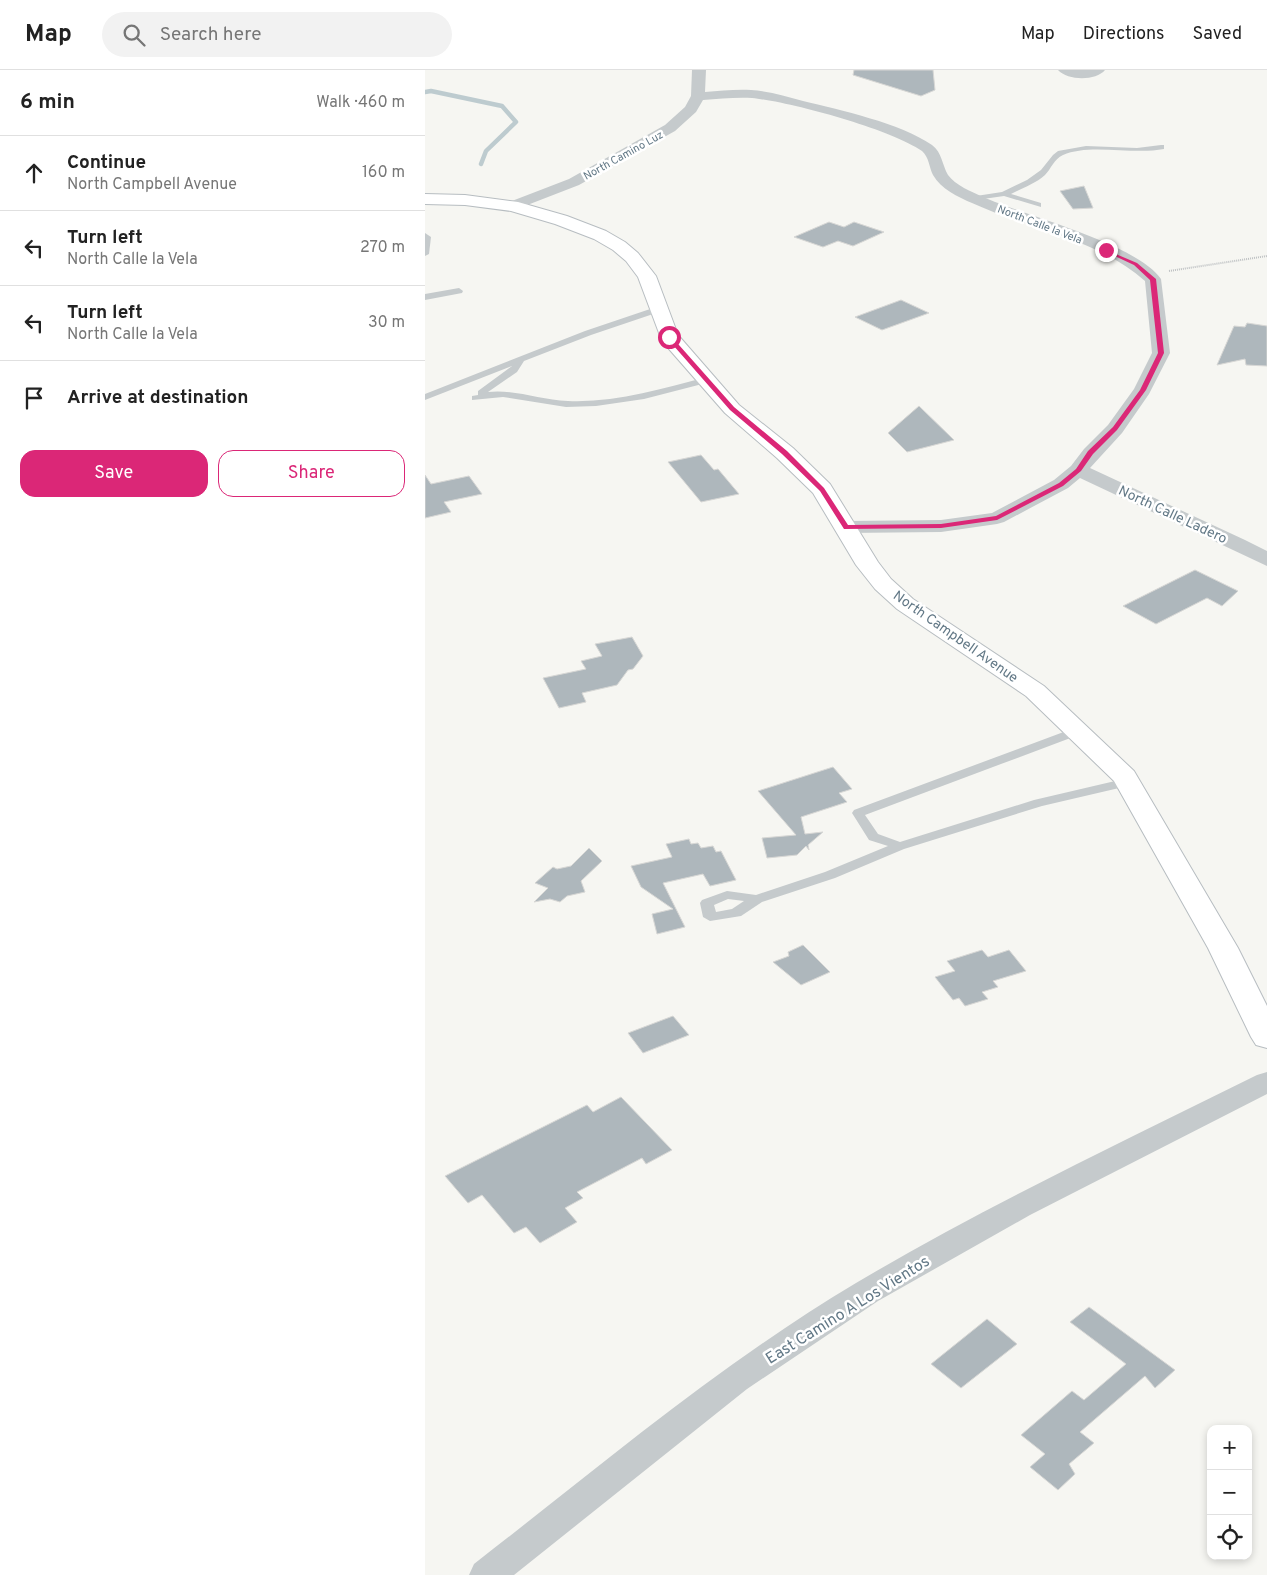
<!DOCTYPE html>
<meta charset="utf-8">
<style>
body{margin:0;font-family:Overpass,sans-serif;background:#f2f2f2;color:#222}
.controls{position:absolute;right:15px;bottom:15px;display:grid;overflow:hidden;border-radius:10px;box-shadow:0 2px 8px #0003}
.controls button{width:45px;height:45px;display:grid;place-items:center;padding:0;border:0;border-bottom:1px solid #e0e0e0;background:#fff;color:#222;font:25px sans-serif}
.stop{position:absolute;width:15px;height:15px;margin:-11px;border:4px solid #db2777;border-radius:50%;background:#fff}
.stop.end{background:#db2777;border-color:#fff;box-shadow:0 1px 5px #0008}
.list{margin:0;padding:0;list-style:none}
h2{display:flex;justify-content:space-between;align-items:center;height:65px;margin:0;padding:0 20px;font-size:21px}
h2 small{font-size:16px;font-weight:400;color:#767676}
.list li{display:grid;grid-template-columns:32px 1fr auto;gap:15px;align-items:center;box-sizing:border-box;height:75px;padding:0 20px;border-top:1px solid #e0e0e0}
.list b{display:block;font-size:19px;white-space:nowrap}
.list p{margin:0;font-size:16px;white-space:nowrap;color:#767676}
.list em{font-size:16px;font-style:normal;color:#767676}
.actions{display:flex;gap:10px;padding:15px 20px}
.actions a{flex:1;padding:11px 0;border:1px solid #db2777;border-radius:15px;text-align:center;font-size:18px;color:#db2777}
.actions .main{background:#db2777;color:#fff}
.icon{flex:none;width:28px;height:28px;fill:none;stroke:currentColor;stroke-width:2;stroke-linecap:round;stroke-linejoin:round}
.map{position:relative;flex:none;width:842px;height:1505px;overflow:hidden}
header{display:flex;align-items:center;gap:30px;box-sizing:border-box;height:70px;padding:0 25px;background:#fff;border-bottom:1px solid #e0e0e0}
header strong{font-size:24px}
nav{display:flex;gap:28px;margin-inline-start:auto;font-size:18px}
.search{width:350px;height:45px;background:#f2f2f2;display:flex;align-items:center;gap:12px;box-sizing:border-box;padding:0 18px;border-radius:28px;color:#767676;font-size:19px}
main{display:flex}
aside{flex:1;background:#fff}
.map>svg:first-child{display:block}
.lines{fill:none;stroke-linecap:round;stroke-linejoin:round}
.stream{stroke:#bdcbcf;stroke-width:4.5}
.building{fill:#aeb7bc;stroke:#d7d7d5}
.secondary-casing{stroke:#b7bdc1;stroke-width:2}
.path{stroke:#bec1c3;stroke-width:2;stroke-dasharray:1 1;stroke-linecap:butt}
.service{fill:#c5cacc;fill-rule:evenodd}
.minor{fill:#c5cacc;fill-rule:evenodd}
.secondary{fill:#fff;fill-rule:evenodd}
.route{fill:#db2777}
.labels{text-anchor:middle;stroke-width:5;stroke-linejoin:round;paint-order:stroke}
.far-street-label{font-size:11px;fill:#627886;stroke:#fff}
.street-label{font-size:14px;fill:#627886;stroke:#fff}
.near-street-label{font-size:16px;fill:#627886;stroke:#fff}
</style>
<header>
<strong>Map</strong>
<div class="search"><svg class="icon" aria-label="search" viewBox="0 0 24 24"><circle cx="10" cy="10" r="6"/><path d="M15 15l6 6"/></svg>Search here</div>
<nav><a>Map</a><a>Directions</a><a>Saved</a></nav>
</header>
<main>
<aside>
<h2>6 min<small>Walk · 460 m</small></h2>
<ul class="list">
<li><svg class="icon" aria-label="ahead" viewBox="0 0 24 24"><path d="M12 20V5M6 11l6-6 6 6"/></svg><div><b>Continue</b><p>North Campbell Avenue</p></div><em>160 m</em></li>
<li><svg class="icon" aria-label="left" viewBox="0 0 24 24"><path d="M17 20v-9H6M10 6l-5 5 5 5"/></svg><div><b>Turn left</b><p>North Calle la Vela</p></div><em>270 m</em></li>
<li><svg class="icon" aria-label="left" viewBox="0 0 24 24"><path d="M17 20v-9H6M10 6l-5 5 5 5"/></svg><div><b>Turn left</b><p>North Calle la Vela</p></div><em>30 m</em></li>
<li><svg class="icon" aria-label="arrive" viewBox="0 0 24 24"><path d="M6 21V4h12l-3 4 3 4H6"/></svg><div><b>Arrive at destination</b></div></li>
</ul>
<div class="actions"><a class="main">Save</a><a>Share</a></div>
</aside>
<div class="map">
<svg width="842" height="1505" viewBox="0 0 842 1505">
<rect width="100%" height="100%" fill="#f6f6f2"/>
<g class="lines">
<polyline class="stream" points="0,22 6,21 77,36 91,52 61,81 56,94"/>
</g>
<g class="building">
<polygon points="429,0 508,0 510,20 496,26 428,5"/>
<polygon points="659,116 668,138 648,139 635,121"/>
<polygon points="404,152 419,157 429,152 459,162 428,176 413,171 398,177 369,167"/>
<polygon points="476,230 504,243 457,260 430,247"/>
<polygon points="822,253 842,256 842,296 821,295 820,289 792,295 809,256 820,257"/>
<polygon points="494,336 529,370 482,382 463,363"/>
<polygon points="276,385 289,400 293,399 314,424 276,432 243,392"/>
<polygon points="0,405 6,414 44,406 57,424 19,432 26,442 0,448"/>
<polygon points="770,500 813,521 797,536 782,528 731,554 698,536"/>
<polygon points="207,567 218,586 208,599 203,600 192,615 157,623 161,632 134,638 118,608 161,599 156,591 177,586 170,574"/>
<polygon points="408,697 427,719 414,723 422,732 376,747 380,764 398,762 383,775 384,780 381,776 372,785 342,788 337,768 371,765 333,721"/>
<polygon points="264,769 266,774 273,773 276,778 288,776 291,782 296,781 311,810 285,816 278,804 238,813 260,857 232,864 227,844 248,839 216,817 206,796 247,787 241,774"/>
<polygon points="164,778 177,791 156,811 160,822 142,826 135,832 125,829 109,832 123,818 110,813 128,797 132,799 146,796"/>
<polygon points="378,875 405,902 376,915 348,892 364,886 363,882"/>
<polygon points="557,880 563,887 584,880 601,901 568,911 573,917 557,922 563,929 540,936 534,928 528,930 510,907 530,901 522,891"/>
<polygon points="248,946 264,965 218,983 203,963"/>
<polygon points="196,1027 247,1080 221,1094 217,1088 152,1122 158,1128 140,1138 152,1152 115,1173 101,1157 89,1163 57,1125 43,1133 20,1106 162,1035 168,1042"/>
<polygon points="664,1237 750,1300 730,1318 720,1306 655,1362 669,1373 644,1394 650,1404 633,1420 605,1397 620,1384 596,1365 647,1321 659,1330 701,1294 645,1252"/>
<polygon points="562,1249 592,1274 536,1318 506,1294"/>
</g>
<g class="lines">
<defs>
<polygon id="secondary" points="0,124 40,125 93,132 142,146 181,161 200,172 213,183 231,206 253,265 314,335 368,378 405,414 453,492 466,509 488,529 619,616 709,701 813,878 842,936 842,978 831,975 826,967 783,878 689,711 601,626 472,539 450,519 431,495 388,423 352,388 300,343 237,271 213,207 201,191 188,180 169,169 130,154 86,141 40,135 0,134"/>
</defs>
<use href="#secondary" class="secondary-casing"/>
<polyline class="path" points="744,201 842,186"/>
<g class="service">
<path d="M 736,75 L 739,75 L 739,79 C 708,85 664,73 638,85 C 629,89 626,99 620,105 C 610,114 597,118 586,124 L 616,133 L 616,137 L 579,126 L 551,130 L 547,128 L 551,126 L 577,122 L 602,110 L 616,100 L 628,85 L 633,81 L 661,76 L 712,78 Z"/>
<polygon points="0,163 6,167 4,184 0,186"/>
<polygon points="34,218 38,221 37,223 0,230 0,224"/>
<path d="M 234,236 L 237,237 L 237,241 L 166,265 L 99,291 L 92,302 L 63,322 C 90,319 115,330 143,331 C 190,333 236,319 282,307 L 285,308 L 285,312 L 219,329 L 171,336 L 141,337 L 78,327 L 47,330 L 47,326 L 53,325 L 53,321 L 87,296 L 0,330 L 0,324 L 160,261 Z"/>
<path d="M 652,657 L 656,658 L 658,661 L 656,664 L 440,745 L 453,764 L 475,772 L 609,730 L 703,708 L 707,709 L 709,712 L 707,715 L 617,736 L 479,779 L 410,808 L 337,832 L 316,846 L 285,851 L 278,847 L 275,833 L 277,830 L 302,821 L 331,825 L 400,802 L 463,776 L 444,770 L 427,743 L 429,740 ZM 303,829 L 319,831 L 307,839 L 291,842 L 289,835 Z"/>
</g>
<g class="minor">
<path d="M 267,0 L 281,0 L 280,22 C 295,21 311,19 326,20 C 343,21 361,26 378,31 C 415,40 475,53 507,75 C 517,82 517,95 523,105 C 530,115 547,122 558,127 C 601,146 712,174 736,209 L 745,283 L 724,324 L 697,363 L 665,398 L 820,470 L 842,481 L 842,496 L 655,408 L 643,418 L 579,452 L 572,454 L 516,462 L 421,463 L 414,461 L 411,457 L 414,453 L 421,451 L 516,450 L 567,443 L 629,410 L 646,396 L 659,379 L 683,355 L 709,319 L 727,283 L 720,211 C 673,169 604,159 547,133 C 533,127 516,119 508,105 C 504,97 504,87 497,81 C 465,59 366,32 327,28 C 311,27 294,29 278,30 L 271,42 L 250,61 L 154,115 L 92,139 L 82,139 L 79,136 L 82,133 L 144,109 L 240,55 L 260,37 L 266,26 Z"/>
<path d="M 633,0 L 680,0 C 671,11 643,11 633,0 Z"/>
<path d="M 842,1002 L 842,1024 L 605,1145 L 453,1231 L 322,1319 L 89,1505 L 44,1505 L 49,1494 C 174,1397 295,1294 431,1213 C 561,1136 697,1072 832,1005 Z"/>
</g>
<use href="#secondary" class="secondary"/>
</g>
<polygon class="route" points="679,179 712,193 731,209 739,283 721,320 692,360 668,384 656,401 638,416 572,450 516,458 419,459 395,421 357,384 305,340 241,267 246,266 309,337 362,381 399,418 423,455 516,454 571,446 634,413 651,399 663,381 688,357 715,320 733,283 725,210 709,195 679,181"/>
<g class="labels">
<g class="far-street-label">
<text transform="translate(198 85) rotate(-29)" y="4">North Camino Luz</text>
<text transform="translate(615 154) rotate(21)" y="4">North Calle la Vela</text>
</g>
<g class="street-label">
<text transform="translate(748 444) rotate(25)" y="5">North Calle Ladero</text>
<text transform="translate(531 566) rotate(35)" y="5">North Campbell Avenue</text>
</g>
<g class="near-street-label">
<text transform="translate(422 1239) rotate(-32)" y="6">East Camino A Los Vientos</text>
</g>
</g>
</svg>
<div class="controls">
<button>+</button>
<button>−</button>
<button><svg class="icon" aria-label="locate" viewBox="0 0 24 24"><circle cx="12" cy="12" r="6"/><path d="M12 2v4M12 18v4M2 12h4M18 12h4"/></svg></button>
</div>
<div class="stop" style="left:244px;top:267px"></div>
<div class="stop end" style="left:681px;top:180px"></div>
</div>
</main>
